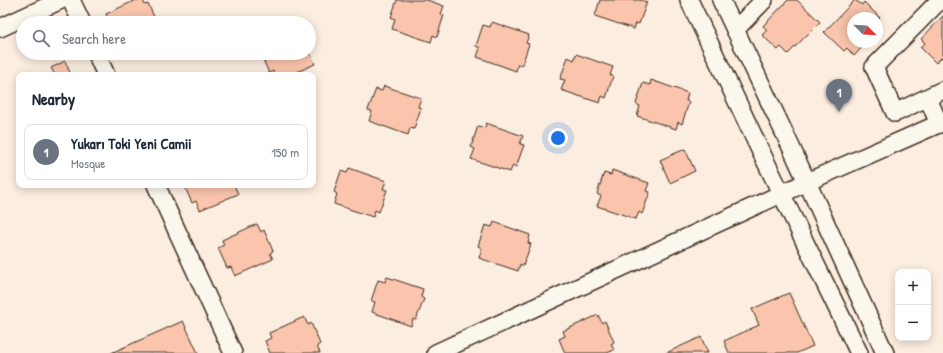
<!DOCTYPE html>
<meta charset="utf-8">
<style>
body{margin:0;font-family:"Patrick Hand",sans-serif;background:#f6f6f7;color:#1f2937}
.controls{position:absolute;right:12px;bottom:12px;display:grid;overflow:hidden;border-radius:8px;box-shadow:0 2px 10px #0003}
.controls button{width:36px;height:36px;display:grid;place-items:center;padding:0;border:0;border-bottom:1px solid #e0e1e3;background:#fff;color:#1f2937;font:20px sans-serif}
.compass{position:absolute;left:847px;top:12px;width:36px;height:36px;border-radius:50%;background:#fff;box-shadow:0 2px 10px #0003;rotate:114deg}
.you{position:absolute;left:558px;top:138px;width:14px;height:14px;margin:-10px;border:3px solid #fff;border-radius:50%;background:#1a73e8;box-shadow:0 0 0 6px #1a73e833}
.badge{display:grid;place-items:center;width:26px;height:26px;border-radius:50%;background:#3b2a1e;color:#fff;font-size:13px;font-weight:700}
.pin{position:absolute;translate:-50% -33px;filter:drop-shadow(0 1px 2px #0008)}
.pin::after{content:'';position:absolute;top:21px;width:14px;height:12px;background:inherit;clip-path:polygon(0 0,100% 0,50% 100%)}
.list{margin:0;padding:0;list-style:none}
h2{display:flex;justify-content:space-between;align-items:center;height:52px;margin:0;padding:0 16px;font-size:17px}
h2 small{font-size:13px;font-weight:400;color:#747a83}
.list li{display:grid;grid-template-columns:26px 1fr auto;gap:12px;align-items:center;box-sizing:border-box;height:56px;margin:0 8px 8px;padding:0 8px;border:1px solid #e0e1e3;border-radius:8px}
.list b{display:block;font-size:15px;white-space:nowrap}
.list p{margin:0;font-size:13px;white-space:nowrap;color:#747a83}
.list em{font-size:13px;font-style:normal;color:#747a83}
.icon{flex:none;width:22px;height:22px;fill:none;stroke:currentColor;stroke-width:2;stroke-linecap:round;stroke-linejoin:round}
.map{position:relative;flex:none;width:943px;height:353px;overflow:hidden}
.search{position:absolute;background:#fff;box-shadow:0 2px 10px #0003;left:16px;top:16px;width:300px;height:44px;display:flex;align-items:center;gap:10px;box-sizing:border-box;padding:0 14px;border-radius:22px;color:#747a83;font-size:15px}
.panel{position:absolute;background:#fff;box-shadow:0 2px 10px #0003;left:16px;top:72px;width:300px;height:116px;border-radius:8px}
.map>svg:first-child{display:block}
.building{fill:#fac5ac;stroke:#3b2a1e}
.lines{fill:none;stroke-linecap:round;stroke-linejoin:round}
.minor-casing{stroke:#3b2a1e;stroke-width:20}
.minor{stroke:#fbf7ec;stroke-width:17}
</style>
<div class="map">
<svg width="943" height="353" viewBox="0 0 943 353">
<rect width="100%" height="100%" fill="#fbeddf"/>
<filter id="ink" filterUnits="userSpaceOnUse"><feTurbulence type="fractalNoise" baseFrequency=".025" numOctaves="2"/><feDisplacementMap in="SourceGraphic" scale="8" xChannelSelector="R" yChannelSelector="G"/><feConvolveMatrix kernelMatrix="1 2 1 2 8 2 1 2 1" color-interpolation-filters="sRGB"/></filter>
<g filter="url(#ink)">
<g class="building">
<polygon points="136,0 143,0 145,5 148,4 157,23 110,23 106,14"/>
<polygon points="397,0 427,0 444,6 441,14 444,15 437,37 433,35 431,42 392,29 395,19 391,17"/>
<polygon points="600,0 640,0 647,2 639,24 636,23 634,29 595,16"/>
<polygon points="788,0 797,0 820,22 788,54 781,47 778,50 762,35 767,30 763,26"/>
<polygon points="855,0 862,5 864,2 880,18 853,18 853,42 867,42 854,56 847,48 844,51 824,32"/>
<polygon points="943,16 943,56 936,63 920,47 925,43 921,39"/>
<polygon points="492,22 529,35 526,43 529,44 522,65 518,64 516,71 477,57 480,48 476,46 483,25 490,27"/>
<polygon points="260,53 310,53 315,64 290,75 274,75 273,71 269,73"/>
<polygon points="576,54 613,67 610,75 613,76 606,98 602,96 600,103 561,90 565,80 560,79 568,57 574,60"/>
<polygon points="65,61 71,75 55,75 51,68"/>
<polygon points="651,80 688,93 686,101 689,102 682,124 678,122 676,129 637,116 640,106 636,104 643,83 650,85"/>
<polygon points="384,86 421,98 418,107 421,108 414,129 410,128 408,135 369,121 372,111 368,110 376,89 382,91"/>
<polygon points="486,123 523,136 520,144 524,145 516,167 513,165 510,172 471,159 475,149 471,147 478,126 485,128"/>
<polygon points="685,149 695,171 670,183 660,160"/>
<polygon points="349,168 386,181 383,189 387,190 379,212 375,210 373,217 334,204 337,194 334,192 341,171 347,173"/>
<polygon points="612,170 649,183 646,191 650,192 642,214 639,212 636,219 597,206 601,196 597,194 604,173 611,175"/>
<polygon points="184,185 234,185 238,194 200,210 196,201 192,203"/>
<polygon points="494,222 530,235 528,243 531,244 523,266 520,264 518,271 479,258 482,248 478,246 485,225 492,227"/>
<polygon points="257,224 261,232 264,230 273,251 270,253 273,259 235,276 231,267 227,268 218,248 224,245 222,240"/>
<polygon points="387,277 423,289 421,297 424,299 416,320 413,319 411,326 372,312 375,302 371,301 378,280 385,282"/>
<polygon points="789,293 813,346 797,353 729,353 724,341 759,325 752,309"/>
<polygon points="598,315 602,323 605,321 614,342 611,344 614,350 607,353 565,353 559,339 565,336 563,331"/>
<polygon points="304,317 308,325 311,323 320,344 317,346 320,353 270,353 265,341 271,338 269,333"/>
<polygon points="183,321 198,353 111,353"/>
<polygon points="701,337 708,353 666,353"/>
</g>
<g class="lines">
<defs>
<g id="minor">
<polyline points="71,0 82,23"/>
<polyline points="689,0 761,152 859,353"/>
<polyline points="721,0 791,147 885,353"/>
<polyline points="940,0 874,67 895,113 943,90"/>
<polyline points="0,28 61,0"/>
<polyline points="735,30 764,0"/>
<polyline points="96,53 106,75"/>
<polyline points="928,98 939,124"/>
<polyline points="156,185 233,353"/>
<polyline points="436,353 807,182 943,122"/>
</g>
</defs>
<use href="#minor" class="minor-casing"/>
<use href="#minor" class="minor"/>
</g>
</g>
</svg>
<div class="controls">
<button>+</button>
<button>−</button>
</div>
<svg class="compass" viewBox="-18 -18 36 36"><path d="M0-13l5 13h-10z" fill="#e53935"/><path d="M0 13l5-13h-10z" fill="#747a83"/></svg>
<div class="you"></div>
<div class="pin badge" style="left:839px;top:112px;background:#6b7280">1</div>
<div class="search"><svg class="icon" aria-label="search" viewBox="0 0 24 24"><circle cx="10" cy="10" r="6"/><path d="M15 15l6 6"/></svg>Search here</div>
<section class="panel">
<h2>Nearby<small></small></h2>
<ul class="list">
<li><span class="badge" style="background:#6b7280">1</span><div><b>Yukarı Toki Yeni Camii</b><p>Mosque</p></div><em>150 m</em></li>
</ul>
</section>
</div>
